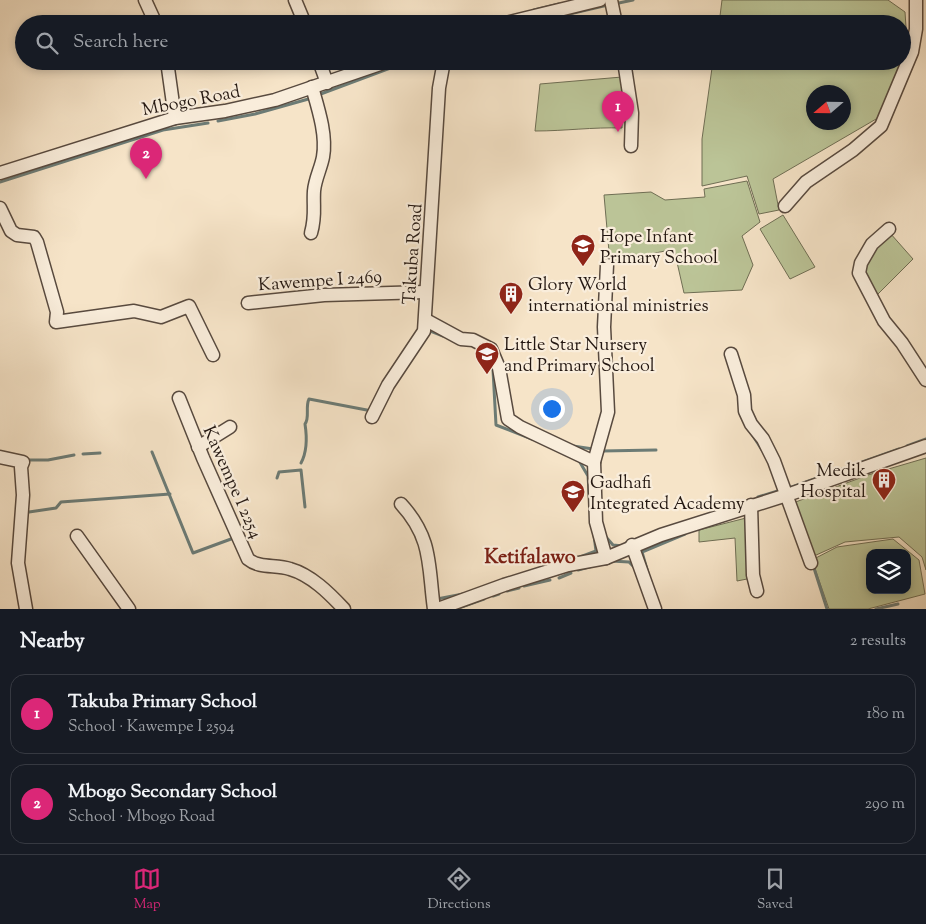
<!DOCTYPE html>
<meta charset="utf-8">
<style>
body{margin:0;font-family:"Sorts Mill Goudy",serif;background:#242831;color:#f1f3f6}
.controls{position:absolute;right:15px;bottom:15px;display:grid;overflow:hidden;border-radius:10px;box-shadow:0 2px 8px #0003}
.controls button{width:45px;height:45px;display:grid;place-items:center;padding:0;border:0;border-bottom:1px solid #363941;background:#171b24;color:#f1f3f6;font:25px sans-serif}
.compass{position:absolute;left:806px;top:85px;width:45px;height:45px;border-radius:50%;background:#171b24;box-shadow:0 2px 8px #0003;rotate:250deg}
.you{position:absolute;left:551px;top:408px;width:18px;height:18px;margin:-12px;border:4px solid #fff;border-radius:50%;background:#1a73e8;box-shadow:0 0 0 8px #1a73e833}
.badge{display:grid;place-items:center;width:32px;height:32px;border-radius:50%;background:#db2777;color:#fff;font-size:16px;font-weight:700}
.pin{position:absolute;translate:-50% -41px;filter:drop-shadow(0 1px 2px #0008)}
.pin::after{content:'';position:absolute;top:26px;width:18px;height:15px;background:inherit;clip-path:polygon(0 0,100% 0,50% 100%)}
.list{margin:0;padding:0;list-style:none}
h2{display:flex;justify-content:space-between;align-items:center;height:65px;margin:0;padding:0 20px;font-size:21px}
h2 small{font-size:16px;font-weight:400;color:#9ea1a6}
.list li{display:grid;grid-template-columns:32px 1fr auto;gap:15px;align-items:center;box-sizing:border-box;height:80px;margin:0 10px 10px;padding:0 10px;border:1px solid #363941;border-radius:15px}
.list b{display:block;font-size:19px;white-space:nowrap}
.list p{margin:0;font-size:16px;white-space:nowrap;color:#9ea1a6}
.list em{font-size:16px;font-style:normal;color:#9ea1a6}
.icon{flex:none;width:28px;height:28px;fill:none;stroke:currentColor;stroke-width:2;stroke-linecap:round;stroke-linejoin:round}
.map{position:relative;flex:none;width:926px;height:609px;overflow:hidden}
.search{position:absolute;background:#171b24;box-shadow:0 2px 8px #0003;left:15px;right:15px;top:15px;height:55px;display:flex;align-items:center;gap:12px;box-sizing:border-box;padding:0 18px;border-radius:28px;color:#9ea1a6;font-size:19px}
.sheet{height:245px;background:#171b24}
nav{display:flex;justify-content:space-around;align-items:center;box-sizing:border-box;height:70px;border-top:1px solid #363941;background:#171b24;font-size:14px;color:#9ea1a6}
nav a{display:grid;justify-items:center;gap:2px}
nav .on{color:#db2777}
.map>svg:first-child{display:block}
.green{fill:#bbc497;stroke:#6f6e54;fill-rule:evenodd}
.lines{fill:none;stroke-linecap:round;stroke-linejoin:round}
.stream{stroke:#6c7b75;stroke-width:3}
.minor-casing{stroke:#584a3f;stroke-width:15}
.minor{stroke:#f9eddb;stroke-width:12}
.labels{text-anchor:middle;stroke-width:4.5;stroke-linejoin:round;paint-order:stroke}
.street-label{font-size:18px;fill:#231711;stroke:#f9eddb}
.poi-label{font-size:18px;fill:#231711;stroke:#f9eddb;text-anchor:start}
.quarter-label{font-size:20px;font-weight:bold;fill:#7a1f14;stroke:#f9eddb}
</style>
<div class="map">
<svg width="926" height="609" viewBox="0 0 926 609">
<rect width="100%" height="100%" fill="#f6e4c8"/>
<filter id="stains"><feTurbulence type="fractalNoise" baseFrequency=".004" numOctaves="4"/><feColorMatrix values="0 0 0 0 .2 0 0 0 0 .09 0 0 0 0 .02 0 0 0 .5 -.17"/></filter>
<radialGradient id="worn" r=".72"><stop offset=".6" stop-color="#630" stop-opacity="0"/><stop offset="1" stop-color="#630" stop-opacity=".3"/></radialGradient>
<g class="green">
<polygon points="722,0 888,0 905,12 907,42 902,57 902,24 719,24"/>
<path d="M 713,61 L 901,61 L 883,115 L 773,179 L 779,210 L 759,214 L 747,176 L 702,186 L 702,139 ZM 814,92 L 844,92 L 844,122 L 814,122 Z"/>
<path d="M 622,77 L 622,128 C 593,127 565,131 535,131 L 540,84 Z"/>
<polygon points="747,181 760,222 742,236 753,265 742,290 684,293 674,249 610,263 604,195 651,192 665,200 705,197 704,189"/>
<polygon points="783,215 815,267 790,279 760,229"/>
<polygon points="890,233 913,259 877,295 862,267 872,247"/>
<polygon points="926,458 926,570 922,557 899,537 845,542 814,556 793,503 868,475"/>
<polygon points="746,518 752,578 737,581 735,538 699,542 699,530"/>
<path d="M 893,539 L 919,560 L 925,594 L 868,609 L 829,609 L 812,560 L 837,547 ZM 870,553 L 907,553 L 907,590 L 870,590 Z"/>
</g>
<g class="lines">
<g class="stream">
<polyline points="614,4 633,0"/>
<polyline points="534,10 559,4"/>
<polyline points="565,15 608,5"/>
<polyline points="485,24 501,19"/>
<polyline points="531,24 547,19"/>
<polyline points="318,95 409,61"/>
<polyline points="218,121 255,114 312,98"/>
<polyline points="0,182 163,130 208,123"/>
<polyline points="428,330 443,336"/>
<polyline points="477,348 484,353"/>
<polyline points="493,370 496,425 532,439"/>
<polyline points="748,428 762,450"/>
<polyline points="573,446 593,449"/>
<polyline points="907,446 926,439"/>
<polyline points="602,451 656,450"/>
<polyline points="152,452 193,553 231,539"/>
<polyline points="83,454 100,453"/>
<polyline points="578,459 588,476 590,507"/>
<polyline points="25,460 48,460 74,455"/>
<path d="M 301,463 C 307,452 307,437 305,424 C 310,418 305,407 309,399 L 372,411"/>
<polyline points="277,478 279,472 301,470 305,507"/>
<polyline points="789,488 899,449"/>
<polyline points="758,497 781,490"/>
<polyline points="29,512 56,508 61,502 170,494"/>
<polyline points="606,537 613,545 623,546"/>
<polyline points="580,557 596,551 594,535"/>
<polyline points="611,561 629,562 635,568"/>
<polyline points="813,565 827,609"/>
<polyline points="578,570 593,566"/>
<polyline points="648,573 642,552 685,534"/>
<polyline points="559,578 571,573"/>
<polyline points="524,586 550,580"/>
<polyline points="507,591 519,588"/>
<polyline points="493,596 499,594"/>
<polyline points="437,599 463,594"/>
<polyline points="456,609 484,599"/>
<polyline points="876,609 898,604"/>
</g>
<defs>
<g id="minor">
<polyline points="145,0 156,24"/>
<polyline points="295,0 305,24"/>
<polyline points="611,0 616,24"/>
<polyline points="502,24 600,0"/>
<polyline points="167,61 175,118"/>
<polyline points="319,61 327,83"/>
<polyline points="624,61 632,113 631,146"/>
<polyline points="0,173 175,118 225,111 275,100 389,61"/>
<polyline points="785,206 806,182 853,150 881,126 912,52 916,29 916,0"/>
<polyline points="0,208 11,231 17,235 34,237 37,242 57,312 56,322 134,311 161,317 189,306 213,355"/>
<polyline points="889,229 872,244 861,263 859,273 884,321 902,343 926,380"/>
<path d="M 311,233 C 316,216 313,207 314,191 C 315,179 321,168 323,157 C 327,135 318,108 312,87"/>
<polyline points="248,303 324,295 425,292"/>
<polyline points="426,320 461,339 473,340 491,349 499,368 508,419 520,427 594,462 596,522 606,558"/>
<polyline points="731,354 744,395 745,411 751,424 763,439 774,461 811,563"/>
<path d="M 179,398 L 203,458 L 248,559 C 260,569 276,564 290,569 C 311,575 329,593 344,609"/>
<polyline points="372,417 388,385 424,331 439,88 444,61"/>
<polyline points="198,447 230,427"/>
<polyline points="0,457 23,462 21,467 23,495 18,563 26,609"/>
<polyline points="594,462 608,412 604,327 607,265"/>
<path d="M 401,504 C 433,539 428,566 434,609"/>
<polyline points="751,505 753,575 757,591"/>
<polyline points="77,536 129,609"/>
<polyline points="632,545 655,609"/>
<polyline points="438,609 504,585 568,565 606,558 661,535 793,493 926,446"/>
</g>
</defs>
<use href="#minor" class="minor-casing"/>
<use href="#minor" class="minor"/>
</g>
<defs>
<symbol id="school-pin" viewBox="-11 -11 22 30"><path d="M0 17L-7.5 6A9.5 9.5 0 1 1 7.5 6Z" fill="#8f2418" stroke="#f9eddb"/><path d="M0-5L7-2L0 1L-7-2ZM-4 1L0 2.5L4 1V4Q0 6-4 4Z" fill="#fff"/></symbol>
<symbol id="building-pin" viewBox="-11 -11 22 30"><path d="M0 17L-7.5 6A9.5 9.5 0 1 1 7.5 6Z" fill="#8f2418" stroke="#f9eddb"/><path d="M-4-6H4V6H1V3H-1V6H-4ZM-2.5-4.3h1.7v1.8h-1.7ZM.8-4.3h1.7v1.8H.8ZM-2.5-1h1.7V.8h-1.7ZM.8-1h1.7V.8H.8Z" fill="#fff"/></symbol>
</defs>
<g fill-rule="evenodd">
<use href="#school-pin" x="569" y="232" width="28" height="38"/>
<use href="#building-pin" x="497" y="280" width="28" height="38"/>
<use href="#school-pin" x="473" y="340" width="28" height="38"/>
<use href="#building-pin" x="870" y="466" width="28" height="38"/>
<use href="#school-pin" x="559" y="478" width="28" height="38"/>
</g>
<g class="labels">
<g class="street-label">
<text transform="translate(191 100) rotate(-11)" y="6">Mbogo Road</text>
<text transform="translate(412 254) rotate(-86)" y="6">Takuba Road</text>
<text transform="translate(320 280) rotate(-4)" y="6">Kawempe I 2469</text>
<text transform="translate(233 482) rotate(66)" y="6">Kawempe I 2254</text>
</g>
<g class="poi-label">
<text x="600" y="242">Hope Infant<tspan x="600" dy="21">Primary School</tspan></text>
<text x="528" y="290">Glory World<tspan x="528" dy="21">international ministries</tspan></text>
<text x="504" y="350">Little Star Nursery<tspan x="504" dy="21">and Primary School</tspan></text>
<text x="866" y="476" text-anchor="end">Medik<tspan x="866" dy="21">Hospital</tspan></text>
<text x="590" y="488">Gadhafi<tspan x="590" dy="21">Integrated Academy</tspan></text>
</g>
<g class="quarter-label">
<text x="530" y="563">Ketifalawo</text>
</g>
</g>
<rect width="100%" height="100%" filter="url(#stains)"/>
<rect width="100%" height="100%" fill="url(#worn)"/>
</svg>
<div class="controls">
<button><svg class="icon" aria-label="layers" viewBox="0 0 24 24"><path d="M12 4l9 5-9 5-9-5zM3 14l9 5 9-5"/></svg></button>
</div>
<svg class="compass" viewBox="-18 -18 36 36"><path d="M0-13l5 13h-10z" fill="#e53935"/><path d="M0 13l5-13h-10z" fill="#9ea1a6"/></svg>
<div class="you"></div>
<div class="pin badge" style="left:618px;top:132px">1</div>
<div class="pin badge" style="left:146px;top:179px">2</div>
<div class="search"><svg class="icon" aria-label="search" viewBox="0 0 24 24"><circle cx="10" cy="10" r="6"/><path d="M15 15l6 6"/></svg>Search here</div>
</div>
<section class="sheet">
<h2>Nearby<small>2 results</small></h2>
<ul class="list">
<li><span class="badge">1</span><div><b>Takuba Primary School</b><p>School · Kawempe I 2594</p></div><em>180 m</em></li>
<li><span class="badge">2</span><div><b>Mbogo Secondary School</b><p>School · Mbogo Road</p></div><em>290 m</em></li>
</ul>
</section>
<nav>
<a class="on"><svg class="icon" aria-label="map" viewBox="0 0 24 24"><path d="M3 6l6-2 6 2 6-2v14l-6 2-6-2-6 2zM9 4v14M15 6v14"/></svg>Map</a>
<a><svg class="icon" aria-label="directions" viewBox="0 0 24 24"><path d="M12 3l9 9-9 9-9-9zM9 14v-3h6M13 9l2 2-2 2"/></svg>Directions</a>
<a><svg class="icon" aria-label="saved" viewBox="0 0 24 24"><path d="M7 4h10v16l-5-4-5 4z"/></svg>Saved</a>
</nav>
